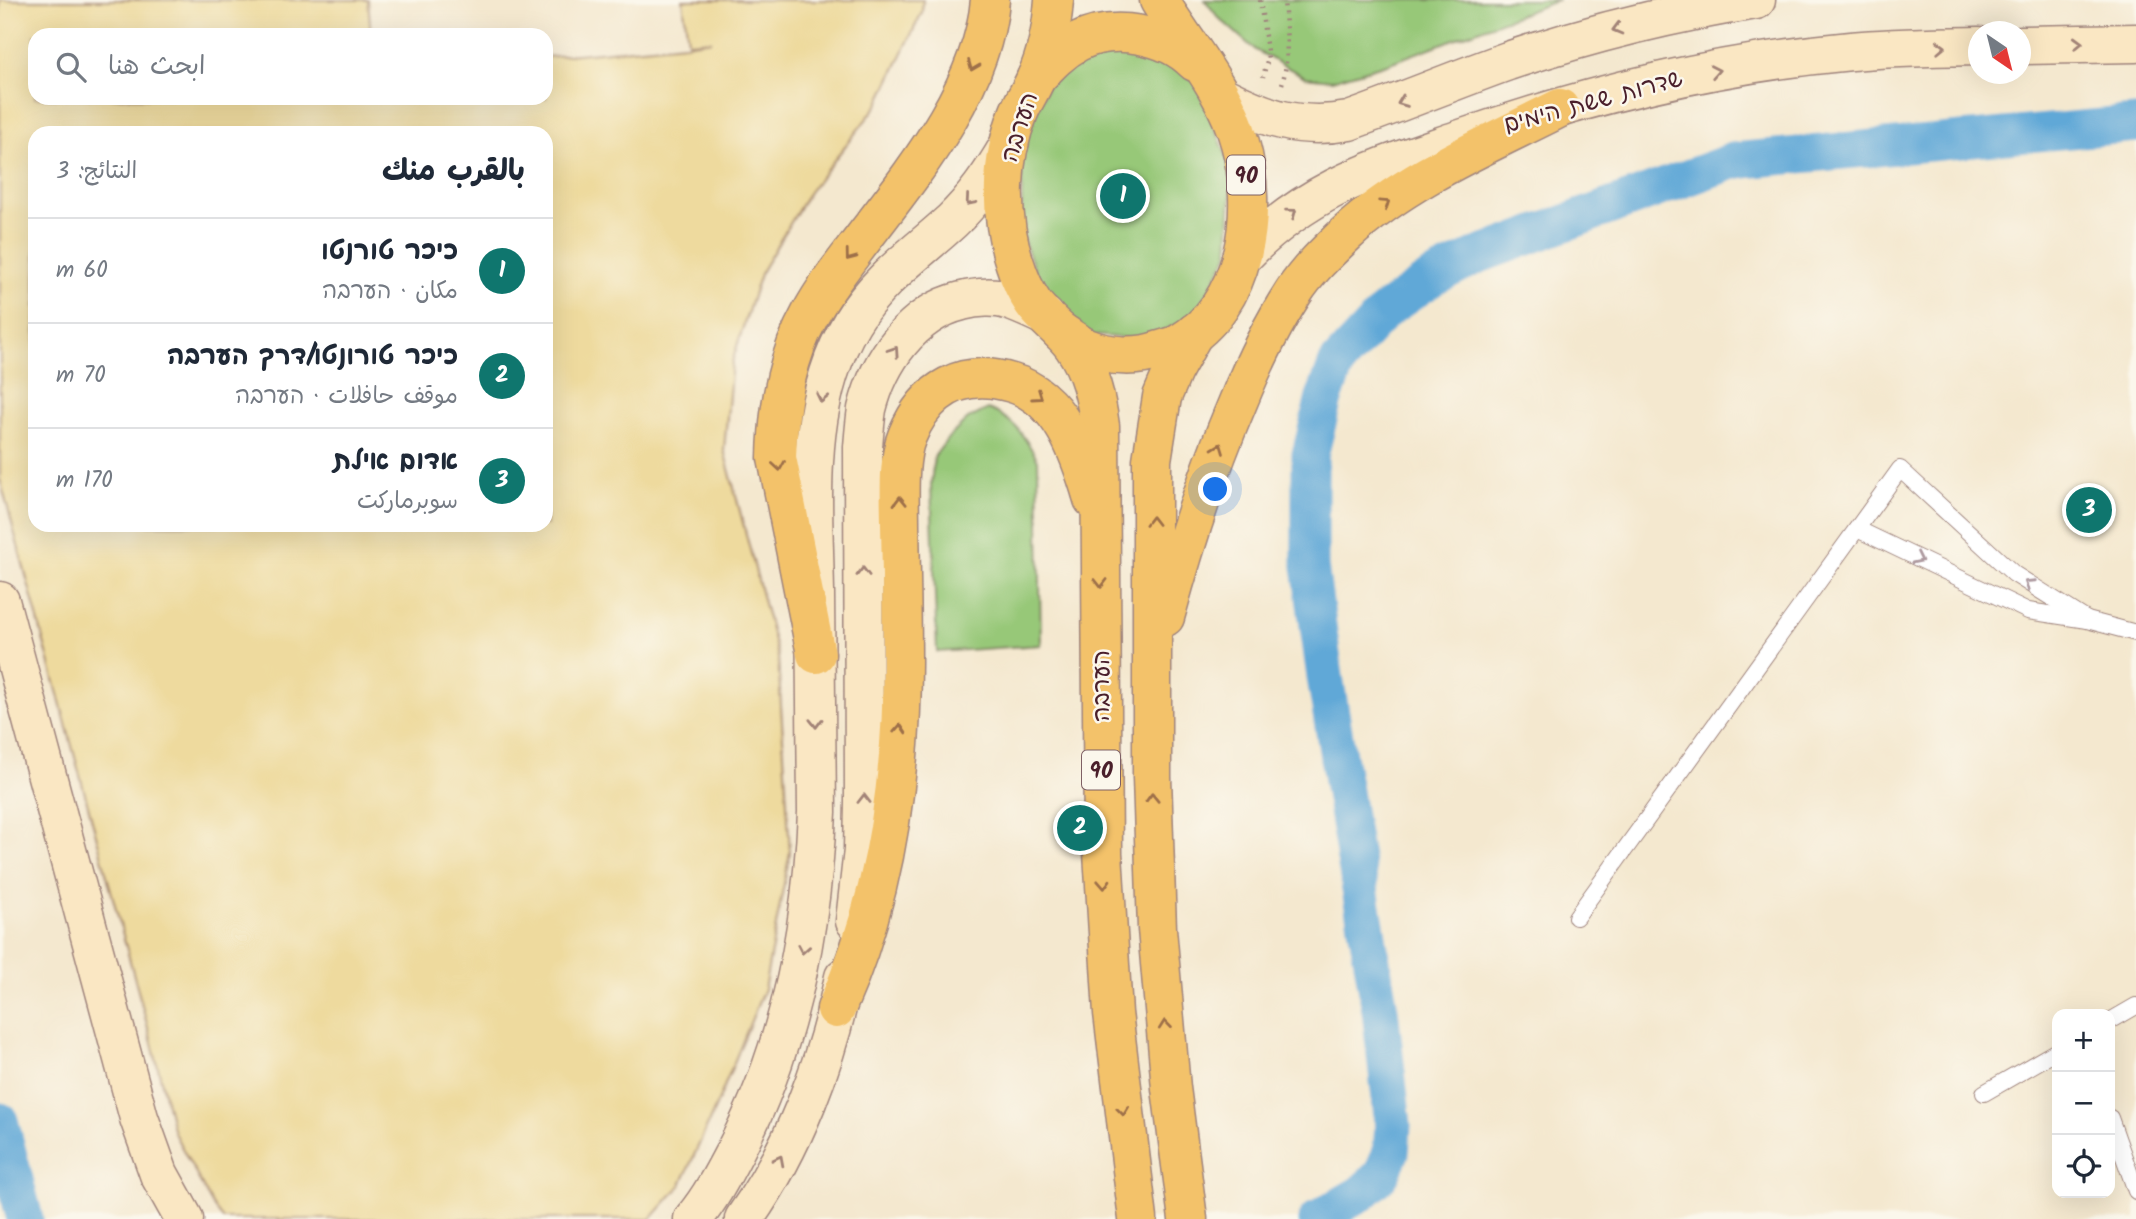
<!DOCTYPE html>
<html lang="ar">
<meta charset="utf-8">
<style>
body{margin:0;font-family:Kalam,"Playpen Sans Arabic","Playpen Sans Hebrew",sans-serif;background:#f6f6f7;color:#1f2937;direction:rtl}
.controls{position:absolute;right:21px;bottom:21px;display:grid;overflow:hidden;border-radius:14px;box-shadow:0 7px 28px #0002}
.controls button{width:63px;height:63px;display:grid;place-items:center;padding:0;border:0;border-bottom:2px solid #e0e1e3;background:#fff;color:#1f2937;font:35px sans-serif}
.compass{position:absolute;left:1968px;top:21px;width:63px;height:63px;border-radius:50%;background:#fff;box-shadow:0 7px 28px #0002;rotate:145deg}
.you{position:absolute;left:1216px;top:490px;width:24px;height:24px;margin:-18px;border:5px solid #fff;border-radius:50%;background:#1a73e8;box-shadow:0 0 0 10px #1a73e833}
.badge{display:grid;place-items:center;width:46px;height:46px;border-radius:50%;background:#0f766e;color:#fff;font-size:23px;font-weight:700}
.pin{position:absolute;translate:-50% -50%;border:4px solid #fff;box-shadow:0 2px 7px #0006}
.list{margin:0;padding:0;list-style:none}
h2{display:flex;justify-content:space-between;align-items:center;height:91px;margin:0;padding:0 28px;font-size:30px}
h2 small{font-size:23px;font-weight:400;color:#747a83}
.list li{display:grid;grid-template-columns:46px 1fr auto;gap:21px;align-items:center;box-sizing:border-box;height:105px;padding:0 28px;border-top:2px solid #e0e1e3}
.list b{display:block;font-size:26px;white-space:nowrap}
.list p{margin:0;font-size:23px;white-space:nowrap;color:#747a83}
.list em{font-size:23px;font-style:normal;color:#747a83}
.icon{flex:none;width:38px;height:38px;fill:none;stroke:currentColor;stroke-width:2;stroke-linecap:round;stroke-linejoin:round}
.map{position:relative;flex:none;width:2136px;height:1219px;overflow:hidden;direction:ltr}
.search{position:absolute;background:#fff;box-shadow:0 7px 28px #0002;left:28px;top:28px;width:525px;height:77px;display:flex;align-items:center;gap:18px;box-sizing:border-box;padding:0 24px;border-radius:21px;color:#747a83;font-size:26px}
.panel{position:absolute;background:#fff;box-shadow:0 7px 28px #0002;left:28px;top:126px;width:525px;height:406px;border-radius:21px;direction:rtl}
.map>svg:first-child{display:block}
.green{fill:#97c878;stroke:#707452;stroke-width:2}
.sand{fill:#eeda9e;stroke:#9c7c64;stroke-width:2;fill-rule:evenodd}
.lines{fill:none;stroke-linecap:round;stroke-linejoin:round}
.canal{stroke:#60a8d7;stroke-width:37}
.lane-casing{stroke:#9f847d;stroke-width:18}
.secondary-casing{stroke:#9f847d;stroke-width:41}
.highway-casing{stroke:#9f847d;stroke-width:41}
.path{stroke:#9f847d;stroke-width:4.5;stroke-dasharray:2 5;stroke-linecap:butt}
.lane{stroke:#fff;stroke-width:16}
.secondary{stroke:#fae7c3;stroke-width:38}
.highway{stroke:#f3c26a;stroke-width:38}
.oneway{stroke:#a28377}
.oneway2{stroke:#9e704a}
.oneway3{stroke:#ae9aa0}
.labels{text-anchor:middle;stroke-width:5;stroke-linejoin:round;paint-order:stroke}
.shield{fill:#fbf7ec;stroke:#7f6065;stroke-width:2}
.shield-label{font-size:23px;font-weight:bold;fill:#4a1f2b}
.street-label{font-size:24px;fill:#4a1f2b;stroke:#fbf7ec}
</style>
<div class="map">
<svg width="2136" height="1219" viewBox="0 0 2136 1219">
<rect width="100%" height="100%" fill="#fbf7ec"/>
<filter id="ink" filterUnits="userSpaceOnUse"><feTurbulence type="fractalNoise" baseFrequency=".0143" numOctaves="2"/><feDisplacementMap in="SourceGraphic" scale="14" xChannelSelector="R" yChannelSelector="G"/><feConvolveMatrix kernelMatrix="1 2 1 2 8 2 1 2 1" color-interpolation-filters="sRGB"/></filter>
<filter id="wash" filterUnits="userSpaceOnUse"><feTurbulence type="fractalNoise" baseFrequency=".00686" numOctaves="4" result="noise"/><feDisplacementMap in="SourceGraphic" scale="28" xChannelSelector="R" yChannelSelector="G"/><feGaussianBlur stdDeviation="1.57" result="paint"/><feColorMatrix in="noise" values="0 0 0 0 0 0 0 0 0 0 0 0 0 0 0 0 0 1.4 0 .05"/><feComposite in="paint" operator="in"/></filter>
<g filter="url(#wash)">
<rect width="100%" height="100%" fill="#f4e8cf"/>
<g class="green">
<polygon points="1205,0 1559,0 1387,64 1332,80 1305,77 1255,50 1218,17"/>
<polygon points="1146,50 1196,82 1232,169 1228,255 1196,314 1147,340 1092,335 1045,296 1022,236 1022,148 1047,86 1085,54"/>
<path d="M 988,409 C 1016,420 1023,435 1038,460 L 1041,645 L 937,652 L 931,485 L 934,457 L 949,437 L 968,419 Z"/>
</g>
<path class="sand" d="M 0,0 L 368,0 L 371,35 L 35,35 L 35,98 L 546,98 L 546,57 L 685,44 L 712,40 L 688,42 L 683,0 L 923,0 L 922,12 L 879,103 L 809,192 L 760,274 L 732,362 L 724,450 L 778,657 L 790,852 L 764,989 L 720,1097 L 681,1185 L 651,1219 L 223,1219 L 214,1208 L 174,1133 L 151,1039 L 0,479 ZM 35,133 L 546,133 L 546,525 L 35,525 Z"/>
<g class="lines">
<g class="canal">
<polyline points="0,1121 25,1219"/>
<polyline points="1317,1219 1362,1193 1381,1175 1391,1152 1393,1125 1380,1010 1325,677 1310,566 1310,455 1324,398 1337,363 1386,310 1432,278 1479,255 1733,161 2136,124"/>
</g>
</g>
</g>
<g filter="url(#ink)">
<g class="lines">
<defs>
<g id="lane">
<polyline points="1857,529 2028,611 2087,620 2136,633"/>
<polyline points="1576,917 1900,469 2014,574 2087,620"/>
<polyline points="2110,1021 2136,1006"/>
<polyline points="1984,1093 2057,1051"/>
<polyline points="2110,1118 2136,1191"/>
</g>
<g id="secondary">
<polyline points="2021,45 2136,43"/>
<path d="M 1222,96 C 1265,118 1299,130 1349,121 C 1402,102 1455,80 1508,61 C 1589,34 1672,13 1756,0"/>
<path d="M 1241,258 C 1307,189 1372,170 1458,140 C 1584,96 1718,63 1851,51 C 1893,47 1936,47 1979,46"/>
<polyline points="0,601 139,1118 159,1174 184,1219"/>
<path d="M 855,921 L 863,850 L 864,802 L 863,447 C 864,435 865,422 867,409 C 879,361 912,313 962,301 C 977,297 996,296 1010,301 C 1022,305 1034,311 1045,316"/>
<path d="M 693,1219 C 710,1199 723,1174 735,1151 C 790,1046 812,930 817,812 C 817,740 816,668 815,595 C 814,503 802,405 852,322 C 877,280 916,254 952,221 C 975,199 993,173 1009,145"/>
<path d="M 744,1219 C 794,1149 827,1061 844,977"/>
</g>
<g id="highway">
<path d="M 1054,0 C 1052,26 1047,54 1036,78 C 1031,90 1024,100 1019,112 C 1000,159 999,216 1015,264 C 1019,277 1025,291 1033,303 C 1044,319 1062,330 1073,346 C 1090,370 1096,398 1100,426 L 1103,853 L 1113,1013 L 1138,1219"/>
<path d="M 1036,78 C 1049,64 1061,51 1078,42 C 1114,24 1167,34 1195,62"/>
<path d="M 1060,331 C 1069,337 1078,344 1087,348 C 1110,357 1138,358 1160,350 C 1167,348 1175,346 1180,343 C 1247,305 1259,210 1240,143 C 1226,90 1187,46 1159,0"/>
<path d="M 1165,617 C 1185,544 1208,472 1238,402 C 1253,365 1271,327 1293,293 C 1307,271 1327,252 1346,234 C 1407,178 1487,145 1560,108"/>
<path d="M 816,654 L 777,458 C 778,410 786,358 810,315 C 826,285 848,259 868,232 C 918,167 983,85 990,0"/>
<path d="M 836,1009 C 884,901 902,780 902,663 C 902,617 901,571 900,525 C 900,500 897,460 907,436 C 926,389 963,368 1012,383 C 1061,397 1080,454 1093,499"/>
<polyline points="1188,1219 1171,1088 1157,929 1152,777 1152,460 1162,397 1173,371 1194,333"/>
</g>
</defs>
<use href="#lane" class="lane-casing"/>
<use href="#secondary" class="secondary-casing"/>
<use href="#highway" class="highway-casing"/>
<g class="path">
<polyline points="1260,0 1268,58 1263,77"/>
<path d="M 1282,84 C 1290,58 1286,27 1284,0"/>
</g>
<use href="#lane" class="lane"/>
<use href="#secondary" class="secondary"/>
<use href="#highway" class="highway"/>
</g>
<defs><path id="oneway-chevron" d="M-2-3.5L2.5 0L-2 3.5" fill="none" stroke-width="1.6" stroke-linecap="round" stroke-linejoin="round" transform="scale(1.75)"/></defs>
<g class="oneway">
<use href="#oneway-chevron" transform="translate(1617 29) rotate(165)"/>
<use href="#oneway-chevron" transform="translate(2078 43) rotate(-2)"/>
<use href="#oneway-chevron" transform="translate(1941 47) rotate(-2)"/>
<use href="#oneway-chevron" transform="translate(1715 71) rotate(-11)"/>
<use href="#oneway-chevron" transform="translate(1402 102) rotate(159)"/>
<use href="#oneway-chevron" transform="translate(970 201) rotate(131)"/>
<use href="#oneway-chevron" transform="translate(1292 213) rotate(-36)"/>
<use href="#oneway-chevron" transform="translate(894 351) rotate(-56)"/>
<use href="#oneway-chevron" transform="translate(822 398) rotate(102)"/>
<use href="#oneway-chevron" transform="translate(863 572) rotate(-90)"/>
<use href="#oneway-chevron" transform="translate(816 723) rotate(89)"/>
<use href="#oneway-chevron" transform="translate(864 799) rotate(-90)"/>
<use href="#oneway-chevron" transform="translate(803 949) rotate(100)"/>
<use href="#oneway-chevron" transform="translate(779 1160) rotate(-63)"/>
</g>
<g class="oneway2">
<use href="#oneway-chevron" transform="translate(973 66) rotate(112)"/>
<use href="#oneway-chevron" transform="translate(1385 204) rotate(-34)"/>
<use href="#oneway-chevron" transform="translate(850 256) rotate(127)"/>
<use href="#oneway-chevron" transform="translate(1038 396) rotate(35)"/>
<use href="#oneway-chevron" transform="translate(1219 448) rotate(-69)"/>
<use href="#oneway-chevron" transform="translate(779 466) rotate(81)"/>
<use href="#oneway-chevron" transform="translate(900 501) rotate(-91)"/>
<use href="#oneway-chevron" transform="translate(1152 521) rotate(-90)"/>
<use href="#oneway-chevron" transform="translate(1101 583) rotate(90)"/>
<use href="#oneway-chevron" transform="translate(900 729) rotate(-86)"/>
<use href="#oneway-chevron" transform="translate(1152 798) rotate(-91)"/>
<use href="#oneway-chevron" transform="translate(1104 884) rotate(87)"/>
<use href="#oneway-chevron" transform="translate(1165 1025) rotate(-96)"/>
<use href="#oneway-chevron" transform="translate(1123 1111) rotate(83)"/>
</g>
<g class="oneway3">
<use href="#oneway-chevron" transform="translate(1918 559) rotate(26)"/>
<use href="#oneway-chevron" transform="translate(2029 584) rotate(-147)"/>
</g>
</g>
<g class="labels">
<g class="shield">
<rect x="1227" y="155.5" width="38" height="39" rx="5"/>
<rect x="1082" y="750.5" width="38" height="39" rx="5"/>
</g>
<g class="shield-label">
<text x="1246" y="183">90</text>
<text x="1101" y="778">90</text>
</g>
<g class="street-label">
<text transform="translate(1593 101) rotate(-15)" y="8">שדרות ששת הימים</text>
<text transform="translate(1019 127) rotate(-72)" y="8">הערבה</text>
<text transform="translate(1101 686) rotate(-90)" y="8">הערבה</text>
</g>
</g>
</svg>
<div class="controls">
<button>+</button>
<button>−</button>
<button><svg class="icon" aria-label="locate" viewBox="0 0 24 24"><circle cx="12" cy="12" r="6"/><path d="M12 2v4M12 18v4M2 12h4M18 12h4"/></svg></button>
</div>
<svg class="compass" viewBox="-18 -18 36 36"><path d="M0-13l5 13h-10z" fill="#e53935"/><path d="M0 13l5-13h-10z" fill="#747a83"/></svg>
<div class="you"></div>
<div class="pin badge" style="left:1123px;top:196px">1</div>
<div class="pin badge" style="left:1080px;top:828px">2</div>
<div class="pin badge" style="left:2089px;top:510px">3</div>
<div class="search"><svg class="icon" aria-label="search" viewBox="0 0 24 24"><circle cx="10" cy="10" r="6"/><path d="M15 15l6 6"/></svg>ابحث هنا</div>
<section class="panel">
<h2>بالقرب منك<small>النتائج: 3</small></h2>
<ul class="list">
<li><span class="badge">1</span><div><b>כיכר טורנטו</b><p>مكان · הערבה</p></div><em>60 m</em></li>
<li><span class="badge">2</span><div><b>כיכר טורונטו/דרך הערבה</b><p>موقف حافلات · הערבה</p></div><em>70 m</em></li>
<li><span class="badge">3</span><div><b>אדום אילת</b><p>سوبرماركت</p></div><em>170 m</em></li>
</ul>
</section>
</div>
